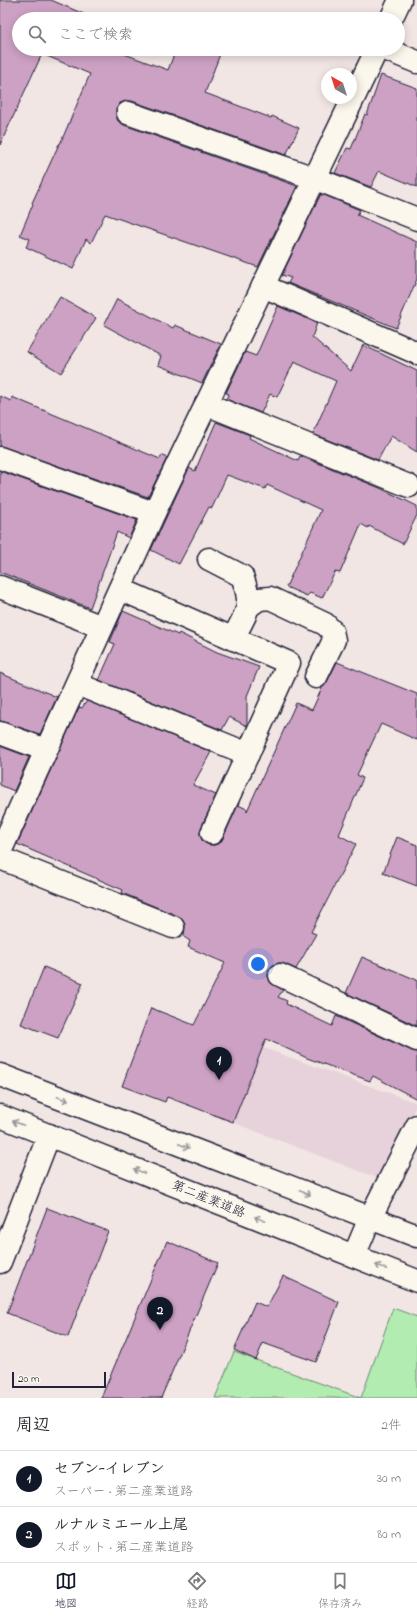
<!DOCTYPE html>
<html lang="ja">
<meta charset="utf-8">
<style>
body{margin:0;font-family:"Indie Flower","Klee One",sans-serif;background:#f7f7f7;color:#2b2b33}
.compass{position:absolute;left:321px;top:68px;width:36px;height:36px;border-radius:50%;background:#fff;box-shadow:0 2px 10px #0003;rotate:321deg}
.scale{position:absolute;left:12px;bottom:10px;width:94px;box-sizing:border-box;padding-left:4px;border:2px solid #22223b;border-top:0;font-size:11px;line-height:14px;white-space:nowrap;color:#22223b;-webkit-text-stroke:3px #fbf7ec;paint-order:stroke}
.you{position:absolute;left:258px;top:964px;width:14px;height:14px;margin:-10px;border:3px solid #fff;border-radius:50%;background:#1a73e8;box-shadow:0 0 0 6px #1a73e833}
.badge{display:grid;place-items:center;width:26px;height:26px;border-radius:50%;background:#111827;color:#fff;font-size:13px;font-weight:700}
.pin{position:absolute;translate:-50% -33px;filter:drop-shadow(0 1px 2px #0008)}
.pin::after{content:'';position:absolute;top:21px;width:14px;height:12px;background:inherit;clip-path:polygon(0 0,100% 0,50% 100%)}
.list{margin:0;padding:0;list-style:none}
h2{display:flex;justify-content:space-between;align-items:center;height:52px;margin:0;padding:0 16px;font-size:17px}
h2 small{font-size:13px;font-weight:400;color:#7c7c81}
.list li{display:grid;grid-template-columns:26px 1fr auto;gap:12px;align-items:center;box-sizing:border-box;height:56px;padding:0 16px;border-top:1px solid #e1e1e2}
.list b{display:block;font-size:15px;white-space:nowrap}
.list p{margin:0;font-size:13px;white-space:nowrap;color:#7c7c81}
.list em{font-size:13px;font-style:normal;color:#7c7c81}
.icon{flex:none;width:22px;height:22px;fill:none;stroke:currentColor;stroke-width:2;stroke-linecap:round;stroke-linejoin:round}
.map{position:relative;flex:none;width:417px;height:1398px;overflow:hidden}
.search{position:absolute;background:#fff;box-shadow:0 2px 10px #0003;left:12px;right:12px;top:12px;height:44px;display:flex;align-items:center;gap:10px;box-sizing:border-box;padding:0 14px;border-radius:22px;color:#7c7c81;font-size:15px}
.sheet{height:164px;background:#fff}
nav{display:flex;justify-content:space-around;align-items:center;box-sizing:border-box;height:56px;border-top:1px solid #e1e1e2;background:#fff;font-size:11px;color:#7c7c81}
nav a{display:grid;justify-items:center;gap:2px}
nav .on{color:#111827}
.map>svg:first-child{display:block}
.built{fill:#e7d1da}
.green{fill:#b2ecb0;stroke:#6a8776}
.building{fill:#cda1c4;stroke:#22223b}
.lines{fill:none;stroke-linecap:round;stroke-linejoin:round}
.minor-casing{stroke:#22223b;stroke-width:25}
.major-casing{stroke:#22223b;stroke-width:25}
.minor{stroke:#fbf7ec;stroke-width:22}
.major{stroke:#fbf7ec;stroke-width:22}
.oneway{stroke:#99979c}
.labels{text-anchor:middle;stroke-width:3;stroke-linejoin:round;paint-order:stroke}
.street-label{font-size:13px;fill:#22223b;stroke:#fbf7ec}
</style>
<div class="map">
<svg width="417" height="1398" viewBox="0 0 417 1398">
<rect width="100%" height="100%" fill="#f2e6e4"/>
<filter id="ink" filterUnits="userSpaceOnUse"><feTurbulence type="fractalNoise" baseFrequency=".025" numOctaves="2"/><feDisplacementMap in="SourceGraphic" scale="8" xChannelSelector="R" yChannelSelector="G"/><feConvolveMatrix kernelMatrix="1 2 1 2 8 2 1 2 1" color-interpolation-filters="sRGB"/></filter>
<g filter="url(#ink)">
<polygon class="built" points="202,1026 417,1103 385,1181 172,1099"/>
<polygon class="green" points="393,1308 417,1317 417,1398 215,1398 234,1352 361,1398"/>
<g class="building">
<polygon points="0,0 51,0 93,18 19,19 19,49 111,49 168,70 176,49 222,49 205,93 271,118 272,116 299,128 286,155 132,101 126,101 120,103 116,109 116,116 118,121 124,125 297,186 258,267 105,214 91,243 86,239 73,269 26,247 30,239 20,235 33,204 32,203 59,144 60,144 90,74 42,54 0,145"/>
<polygon points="381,75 417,88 417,187 379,171 371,187 335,173 347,148 351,149 365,114 367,115"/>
<polygon points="320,195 324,195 360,210 357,215 417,242 417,279 396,328 288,283 291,278 282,275"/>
<polygon points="60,297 96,318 61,373 27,352"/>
<polygon points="117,299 173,328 175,325 221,344 202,383 158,365 161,356 104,325"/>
<polygon points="278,306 317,323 312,337 351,371 363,345 417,371 417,452 391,436 378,460 313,434 336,381 294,362 277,397 270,394 261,413 226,399 229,394 226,393 245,352 256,356"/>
<polygon points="0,396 11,401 12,397 160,459 162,455 167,458 148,497 0,446"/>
<polygon points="216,422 250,435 249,438 298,461 300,456 303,457 380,488 417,506 417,515 403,544 369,526 368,528 361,524 340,573 335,572 322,598 310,593 307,596 286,587 321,510 267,485 265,489 227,475 212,508 209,507 179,564 151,550 189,468 195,471"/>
<polygon points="0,471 137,520 129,538 117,532 90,608 0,572"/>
<polygon points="123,611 178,635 179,633 217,652 259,667 247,696 247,726 229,717 222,730 99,680 115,644 110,642"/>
<polygon points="337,662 417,694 417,740 381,724 357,775 363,778 339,835 356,844 311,932 316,934 296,969 285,964 279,963 273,965 269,969 268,976 270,982 283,990 278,997 287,1001 286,1004 332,1026 336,1016 412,1051 417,1052 417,1099 373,1076 370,1081 307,1058 266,1039 233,1122 167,1097 165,1102 122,1086 151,1008 194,1025 225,963 188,947 190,941 184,937 185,925 183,919 178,916 122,893 123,890 17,844 79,707 82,708 87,701 211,752 193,785 216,795 201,828 200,834 202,840 207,844 214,845 220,843 223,838 238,805 247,809 247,811 296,703 312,710 322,688 327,682"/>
<polygon points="0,673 57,697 40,734 0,721"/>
<polygon points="0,746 29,757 14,791 0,785"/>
<polygon points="397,837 417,845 417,886 383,873"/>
<polygon points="362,957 417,980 417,1026 346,993"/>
<polygon points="44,967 83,983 58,1038 21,1024"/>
<polygon points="47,1208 108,1231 68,1337 7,1313"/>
<polygon points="167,1241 218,1263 161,1398 101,1398"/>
<polygon points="283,1276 339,1302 316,1362 263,1343 256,1360 234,1350 255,1302 267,1307"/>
</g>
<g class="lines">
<defs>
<g id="minor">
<polyline points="391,19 400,0"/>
<polyline points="385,49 417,62"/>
<polyline points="128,113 314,178 417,219"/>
<polyline points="263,286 417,353"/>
<polyline points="206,404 409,486"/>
<polyline points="0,458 154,513"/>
<path d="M 209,559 L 242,576 C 254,608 247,610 233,639"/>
<polyline points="0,587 102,627"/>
<polyline points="120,589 289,663 212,833"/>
<polyline points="249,606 259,599 270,598 325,624 332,631 334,640 316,677"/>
<polyline points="77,684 248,754"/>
<polyline points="0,733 46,750"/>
<polyline points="0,852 154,513 377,49"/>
<polyline points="0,858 173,927"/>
<polyline points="280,975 417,1040"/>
<polyline points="354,1256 370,1218 417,1126"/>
<polyline points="0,1262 49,1135"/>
</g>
<g id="major">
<polyline points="0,1075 417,1236"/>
<polyline points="0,1116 417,1281"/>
</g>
</defs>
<use href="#minor" class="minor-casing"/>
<use href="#major" class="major-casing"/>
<use href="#minor" class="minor"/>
<use href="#major" class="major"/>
</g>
<defs><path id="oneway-shaft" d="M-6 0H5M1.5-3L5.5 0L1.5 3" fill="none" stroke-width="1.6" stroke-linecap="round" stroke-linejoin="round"/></defs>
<g class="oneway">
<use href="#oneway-shaft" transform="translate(63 1099) rotate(21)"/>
<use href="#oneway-shaft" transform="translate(18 1123) rotate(-159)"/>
<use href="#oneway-shaft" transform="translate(184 1146) rotate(21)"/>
<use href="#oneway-shaft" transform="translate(139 1171) rotate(-158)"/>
<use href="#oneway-shaft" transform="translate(305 1193) rotate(21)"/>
<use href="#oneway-shaft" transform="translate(260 1219) rotate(-158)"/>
<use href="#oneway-shaft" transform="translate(381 1267) rotate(-158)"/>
</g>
</g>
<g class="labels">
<g class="street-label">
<text transform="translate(209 1198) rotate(22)" y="5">第二産業道路</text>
</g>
</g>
</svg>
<svg class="compass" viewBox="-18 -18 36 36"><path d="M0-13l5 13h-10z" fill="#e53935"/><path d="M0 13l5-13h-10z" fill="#7c7c81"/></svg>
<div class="scale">20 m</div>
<div class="you"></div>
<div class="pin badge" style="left:219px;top:1080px">1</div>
<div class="pin badge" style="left:160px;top:1330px">2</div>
<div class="search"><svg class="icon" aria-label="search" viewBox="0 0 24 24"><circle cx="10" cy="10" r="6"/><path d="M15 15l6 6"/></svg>ここで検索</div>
</div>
<section class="sheet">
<h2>周辺<small>2件</small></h2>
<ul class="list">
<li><span class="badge">1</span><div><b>セブン-イレブン</b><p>スーパー · 第二産業道路</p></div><em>30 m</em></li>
<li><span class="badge">2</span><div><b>ルナルミエール上尾</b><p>スポット · 第二産業道路</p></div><em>80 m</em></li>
</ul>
</section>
<nav>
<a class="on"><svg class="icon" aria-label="map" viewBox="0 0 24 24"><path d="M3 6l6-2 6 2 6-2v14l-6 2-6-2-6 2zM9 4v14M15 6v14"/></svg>地図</a>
<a><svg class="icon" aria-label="directions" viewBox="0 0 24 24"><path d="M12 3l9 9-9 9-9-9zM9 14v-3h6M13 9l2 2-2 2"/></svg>経路</a>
<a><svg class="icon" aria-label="saved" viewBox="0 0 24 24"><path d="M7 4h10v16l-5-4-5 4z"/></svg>保存済み</a>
</nav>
